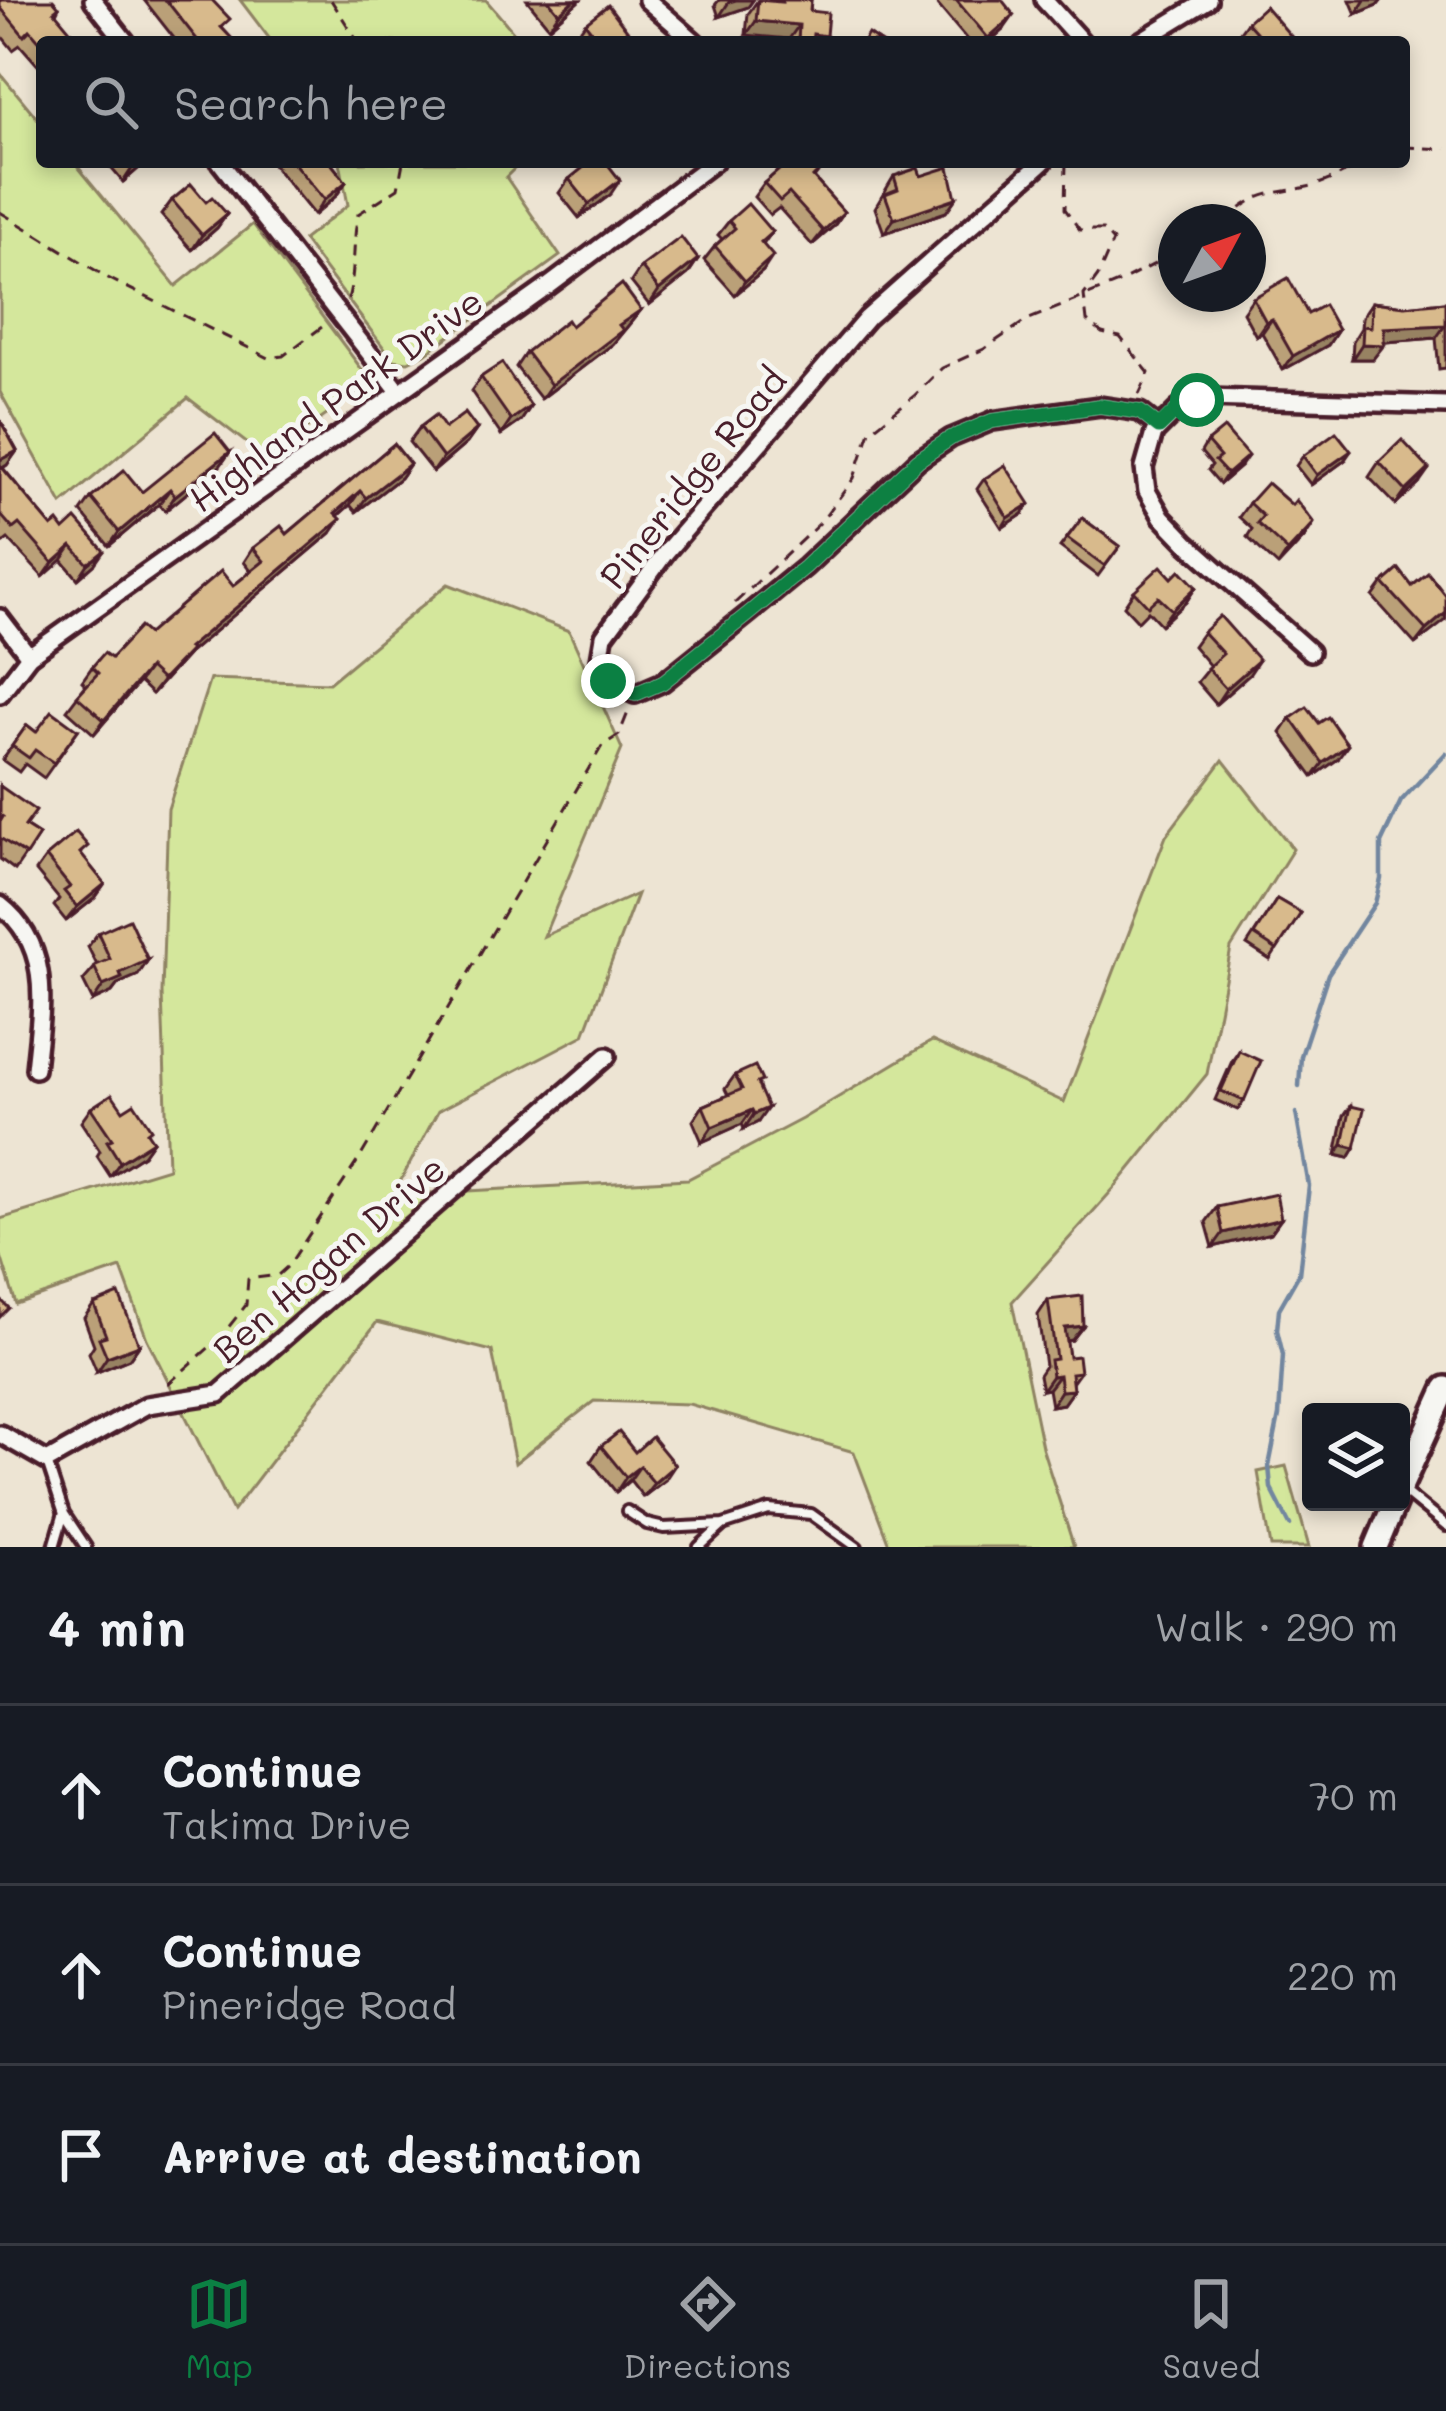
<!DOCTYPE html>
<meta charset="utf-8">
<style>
body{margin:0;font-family:Mali,sans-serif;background:#20242c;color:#f1f3f6}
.controls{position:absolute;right:36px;bottom:36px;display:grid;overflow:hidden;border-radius:12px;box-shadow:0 6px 18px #0003}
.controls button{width:108px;height:108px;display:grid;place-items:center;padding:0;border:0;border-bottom:3px solid #363941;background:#171b24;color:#f1f3f6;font:60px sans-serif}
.compass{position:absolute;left:1158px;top:204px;width:108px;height:108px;border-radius:50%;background:#171b24;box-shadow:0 6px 18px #0003;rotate:49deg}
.stop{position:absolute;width:36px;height:36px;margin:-27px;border:9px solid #0b8043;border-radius:50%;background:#fff}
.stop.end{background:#0b8043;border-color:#fff;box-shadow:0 3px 12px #0008}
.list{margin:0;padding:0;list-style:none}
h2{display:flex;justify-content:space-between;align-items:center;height:156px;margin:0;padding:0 48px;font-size:51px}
h2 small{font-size:39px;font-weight:400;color:#9ea1a6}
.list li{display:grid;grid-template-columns:78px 1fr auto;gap:36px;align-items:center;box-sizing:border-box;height:180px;padding:0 48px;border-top:3px solid #363941}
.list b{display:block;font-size:45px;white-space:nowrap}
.list p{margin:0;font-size:39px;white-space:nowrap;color:#9ea1a6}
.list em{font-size:39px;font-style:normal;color:#9ea1a6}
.icon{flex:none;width:66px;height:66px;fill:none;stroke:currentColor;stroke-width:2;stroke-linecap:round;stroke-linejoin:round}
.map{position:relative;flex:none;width:1446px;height:1547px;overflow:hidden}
.search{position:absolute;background:#171b24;box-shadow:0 6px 18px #0003;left:36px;right:36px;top:36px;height:132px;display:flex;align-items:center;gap:30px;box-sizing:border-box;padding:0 42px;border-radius:12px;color:#9ea1a6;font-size:45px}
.sheet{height:696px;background:#171b24}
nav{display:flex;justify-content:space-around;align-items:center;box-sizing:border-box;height:168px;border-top:3px solid #363941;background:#171b24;font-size:33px;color:#9ea1a6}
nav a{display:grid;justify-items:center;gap:6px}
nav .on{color:#0b8043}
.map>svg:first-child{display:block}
.green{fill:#d4e79c;stroke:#8f8364;stroke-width:3}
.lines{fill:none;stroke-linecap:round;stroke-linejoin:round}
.stream{stroke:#72869f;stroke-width:4.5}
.lane-casing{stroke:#4a1f2b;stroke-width:16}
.street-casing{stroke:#4a1f2b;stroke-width:24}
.secondary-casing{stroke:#4a1f2b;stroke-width:30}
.path{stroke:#4a1f2b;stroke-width:3;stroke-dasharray:12 9;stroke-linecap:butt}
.lane{stroke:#f6f6f2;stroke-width:8}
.street{stroke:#f6f6f2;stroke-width:15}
.secondary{stroke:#f6f6f2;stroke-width:21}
.wall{fill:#baa078;stroke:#4a1f2b;stroke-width:3}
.shaded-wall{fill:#978262;stroke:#4a1f2b;stroke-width:3}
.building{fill:#d8ba8c;stroke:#4a1f2b;stroke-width:3}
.route{stroke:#0b8043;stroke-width:15}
.labels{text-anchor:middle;stroke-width:10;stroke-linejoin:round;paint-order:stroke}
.street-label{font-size:36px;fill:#4a1f2b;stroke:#f6f6f2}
</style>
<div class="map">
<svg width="1446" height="1547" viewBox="0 0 1446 1547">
<rect width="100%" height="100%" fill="#ede4d3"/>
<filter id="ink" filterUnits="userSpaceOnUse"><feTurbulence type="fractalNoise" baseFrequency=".00833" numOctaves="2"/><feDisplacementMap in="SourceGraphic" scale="24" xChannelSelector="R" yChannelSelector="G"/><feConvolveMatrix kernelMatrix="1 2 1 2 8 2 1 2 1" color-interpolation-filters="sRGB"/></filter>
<g filter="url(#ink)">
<g class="green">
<polygon points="240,0 486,0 522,42 272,42"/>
<polygon points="0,73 42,124 42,162 74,162 176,286 253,224 372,383 266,458 188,398 62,504 0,392"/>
<polygon points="340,162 521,162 506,177 560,256 425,354 408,362 393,360 303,240 348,205"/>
<polygon points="448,584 569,631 622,749 544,936 637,894 584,1035 438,1111 393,1195 688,1179 802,1119 932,1041 1064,1102 1166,836 1223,760 1293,849 1231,948 1207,1074 1116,1186 1012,1302 1042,1447 1074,1547 890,1547 854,1452 689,1404 594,1401 515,1463 492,1351 377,1322 233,1511 147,1339 121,1268 16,1304 0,1253 0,1219 168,1168 162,993 168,809 210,679 329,683"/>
<polygon points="1286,1466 1309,1547 1271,1547 1258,1472"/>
</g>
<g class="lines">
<g class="stream">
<polyline points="1299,1086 1301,1056 1328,974 1375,903 1381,879 1381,843 1401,801 1446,753"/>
<polyline points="1290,1525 1271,1488 1269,1466 1279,1416 1283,1355 1277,1330 1279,1309 1299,1274 1309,1186 1296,1113"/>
</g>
<defs>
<g id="lane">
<polyline points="47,1462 64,1514 86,1547"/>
<polyline points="1402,1490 1446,1526"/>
<polyline points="627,1511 647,1524 664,1528 723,1525 769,1510 811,1514 857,1547"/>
<polyline points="54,1547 63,1516"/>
<polyline points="699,1547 722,1526"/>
</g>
<g id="street">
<polyline points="93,0 126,42"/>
<polyline points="647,0 695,42"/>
<polyline points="1044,0 1082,42"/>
<polyline points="1139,42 1208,0"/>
<polyline points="220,162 398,390"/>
<polyline points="1043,162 867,318 666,552 604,636 600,660 607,681 635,694 663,682 748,614 805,567 918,460 951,438 992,421 1100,406 1140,412 1159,427"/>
<polyline points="0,618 29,656"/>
<polyline points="1310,652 1187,543 1162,517 1147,491 1144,468 1154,433 1178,409 1208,398 1446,405"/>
<polyline points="0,694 29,656 546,288 714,162"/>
<path d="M 0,905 C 54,947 41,1008 35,1069"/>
<polyline points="0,1434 47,1461 147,1405 219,1394 607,1056"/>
</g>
<g id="secondary">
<polyline points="1401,1487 1446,1388"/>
<polyline points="1376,1547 1395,1502"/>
</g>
</defs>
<use href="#lane" class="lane-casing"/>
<use href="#street" class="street-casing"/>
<use href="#secondary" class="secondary-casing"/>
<g class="path">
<polyline points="331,0 358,42"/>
<polyline points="1404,147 1446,149"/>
<polyline points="1066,162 1065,209 1080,230 1103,230 1113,241 1098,276 1084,295 1087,321 1102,333 1120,337 1149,373 1138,397"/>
<polyline points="0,212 108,278 269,358 283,356 326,324"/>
<path d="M 1224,222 C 1262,188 1267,196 1312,186 C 1331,181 1350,170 1367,162"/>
<path d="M 348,299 C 356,271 352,243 358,214 L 398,188 L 403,162"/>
<polyline points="735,603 821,522 854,478 870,431 914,396 942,368 984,349 1027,320 1118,283 1176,253"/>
<polyline points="168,1384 220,1338 246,1305 248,1279 278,1275 289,1265 361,1156 602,746 619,735 629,710"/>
</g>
<use href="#lane" class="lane"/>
<use href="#street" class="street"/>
<use href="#secondary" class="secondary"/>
</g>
<g class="wall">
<polygon points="0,0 59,7 42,42 42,70 20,45 13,50 0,34"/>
<polygon points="144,0 212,0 223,29 235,42 177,42"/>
<polygon points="527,0 580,0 549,27"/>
<polygon points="719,0 753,0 748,7 719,17 715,5"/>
<polygon points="758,0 811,0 810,11 826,36 821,42 789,42 789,39 746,35 748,14"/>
<polygon points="938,0 1002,0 1004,29 989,42 969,42 936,3"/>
<polygon points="1350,0 1382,0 1378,5 1356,14"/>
<polygon points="1247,22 1296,42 1242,42 1237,36"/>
<polygon points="585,23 636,42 578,42 575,37"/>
<polygon points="106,162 146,162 123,182"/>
<polygon points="271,162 330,162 346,182 336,196 314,215"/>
<polygon points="821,169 814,178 844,212 834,226 812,245 779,208 770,215 754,197 764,183"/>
<polygon points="894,176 921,176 956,198 946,212 884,233 875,208"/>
<polygon points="569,179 610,195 579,218 559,193"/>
<polygon points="172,200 206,202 227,214 217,228 192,250 161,215"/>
<polygon points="729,221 772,232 763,245 763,271 735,295 704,260 715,246 722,239 718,235"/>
<polygon points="698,259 688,274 649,305 631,282 641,267"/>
<polygon points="1253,298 1308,314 1338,330 1328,345 1283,370 1262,333 1256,336 1243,312"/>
<polygon points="1372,302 1405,306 1446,302 1446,368 1439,369 1436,338 1384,342 1373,359 1352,359 1353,341 1361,328 1362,317"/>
<polygon points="641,310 613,344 541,399 516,367 526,352 571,326"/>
<polygon points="481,377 531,406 521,421 501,435 471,391"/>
<polygon points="0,420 17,451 7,465 3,468 52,527 94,565 78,579 62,560 43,577 8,539 3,543 0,539"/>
<polygon points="420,427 445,428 477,429 467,443 433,472 409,442"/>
<polygon points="1207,442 1241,466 1220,484 1208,470 1212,465 1201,452"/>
<polygon points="394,444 410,464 400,478 356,512 350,505 338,516 331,533 189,653 152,694 139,682 94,734 67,710 86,685 82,681 92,667 111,658 148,634 233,586 251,571 244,562 253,548 287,534"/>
<polygon points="230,452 220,466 165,511 159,504 109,546 81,512 91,498 142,492"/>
<polygon points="1303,456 1344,461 1311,485 1296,466"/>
<polygon points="1379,462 1419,483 1396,505 1369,477"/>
<polygon points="984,479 1023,514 1002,528 977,489"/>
<polygon points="1249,503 1304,538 1278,566 1247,537 1252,529 1239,517"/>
<polygon points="1082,518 1120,546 1098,576 1060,547"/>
<polygon points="1172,578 1196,587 1186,602 1161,625 1148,611 1138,621 1124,606 1134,591"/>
<polygon points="1383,583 1412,586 1446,596 1446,619 1415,644 1373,597"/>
<polygon points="1203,632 1249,675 1216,704 1197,682 1210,666 1193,646"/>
<polygon points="1291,718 1338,759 1313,777 1281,733"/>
<polygon points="27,725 36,732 78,730 44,778 25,764 19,772 2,760"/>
<polygon points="0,786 25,826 39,835 15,870 0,859"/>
<polygon points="81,855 105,884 95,898 66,921 54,906 59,899 36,871 46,857"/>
<polygon points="1277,899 1301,913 1270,960 1247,945"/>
<polygon points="98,933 148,960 138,975 118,984 112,992 93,1001 83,981 97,965 88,947"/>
<polygon points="1239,1051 1244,1101 1238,1110 1215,1100 1232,1061"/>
<polygon points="735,1075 759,1085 758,1122 744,1129 742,1124 702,1142 693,1121 703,1106 728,1095 725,1089"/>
<polygon points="1351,1106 1355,1148 1349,1158 1336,1155 1344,1116"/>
<polygon points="91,1108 123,1110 153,1141 143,1155 110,1176 97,1156 100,1151 81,1122"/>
<polygon points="1217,1207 1281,1219 1271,1233 1213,1247 1206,1222"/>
<polygon points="1048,1300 1083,1326 1072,1340 1066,1341 1069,1357 1080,1372 1072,1383 1073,1390 1063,1404 1051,1406 1048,1389 1042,1390 1039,1375 1045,1366 1038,1315"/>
<polygon points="94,1304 139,1345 129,1359 97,1372 89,1353 94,1345 84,1318"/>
<polygon points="601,1446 635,1452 665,1480 643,1497 630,1480 616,1492 591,1461"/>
</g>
<g class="shaded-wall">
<polygon points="574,0 580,0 549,27 559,13"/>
<polygon points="736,0 753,0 748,7 719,17 729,2"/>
<polygon points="1365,0 1382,0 1378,5 1356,14"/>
<polygon points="1014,15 1004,29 989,42 985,42"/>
<polygon points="756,21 799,25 789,39 746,35"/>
<polygon points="813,34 826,36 821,42 808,42"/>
<polygon points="139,162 146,162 123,182 133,167"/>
<polygon points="620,180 610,195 579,218 589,204"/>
<polygon points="346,182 336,196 314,215 324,200"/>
<polygon points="956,198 946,212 884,233 894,219"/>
<polygon points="844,212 834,226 812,245 823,231"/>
<polygon points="227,214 217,228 192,250 202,235"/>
<polygon points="773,256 763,271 735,295 745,281"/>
<polygon points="698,259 688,274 649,305 659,290"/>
<polygon points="641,310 613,344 541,399 551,385 619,325"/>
<polygon points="1272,319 1262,333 1256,336 1266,322"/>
<polygon points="1446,324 1436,338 1374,343 1384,328"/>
<polygon points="1338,330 1328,345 1283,370 1293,356"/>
<polygon points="1362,344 1384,345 1373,359 1352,359"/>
<polygon points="531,406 521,421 501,435 511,420"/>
<polygon points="477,429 467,443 433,472 443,458"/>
<polygon points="17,451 7,465 0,469 0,460"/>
<polygon points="1351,451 1344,461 1311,485 1317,475"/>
<polygon points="230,452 220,466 165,511 175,496"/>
<polygon points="1248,456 1241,466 1220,484 1227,474"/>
<polygon points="410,464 400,478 356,512 366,498"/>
<polygon points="1429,469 1419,483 1396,505 1406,491"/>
<polygon points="170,489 159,504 109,546 119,532"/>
<polygon points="360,491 350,505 325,526 335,513"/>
<polygon points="1030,504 1023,514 1002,528 1008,518"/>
<polygon points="341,519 331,533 189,653 152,694 188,648"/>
<polygon points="1314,523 1304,538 1278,566 1288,551"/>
<polygon points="72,546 62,560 43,577 53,563"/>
<polygon points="104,551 94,565 78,579 88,564"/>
<polygon points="1196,587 1186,602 1161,625 1172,610"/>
<polygon points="1446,613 1445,621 1415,644 1426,630"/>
<polygon points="1259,660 1249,675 1216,704 1226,689"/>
<polygon points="149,668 139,682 94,734 104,720"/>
<polygon points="1348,745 1338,759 1313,777 1323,763"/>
<polygon points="105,884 95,898 66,921 77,907"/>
<polygon points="148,960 138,975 118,984 112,992 93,1001 103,986 120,973"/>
<polygon points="768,1108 758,1122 744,1129 754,1114"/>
<polygon points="752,1110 742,1124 702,1142 712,1127"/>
<polygon points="153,1141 143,1155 110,1176 120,1162"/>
<polygon points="1343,1145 1355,1148 1349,1158 1336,1155"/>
<polygon points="1281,1219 1271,1233 1213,1247 1223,1233"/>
<polygon points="1083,1326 1072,1340 1055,1343 1065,1328"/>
<polygon points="139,1345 129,1359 97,1372 107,1357"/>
<polygon points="1059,1375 1048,1389 1042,1390 1052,1376"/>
<polygon points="1073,1390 1063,1404 1051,1406 1061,1391"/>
<polygon points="675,1465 665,1480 643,1497 654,1483"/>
<polygon points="640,1466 630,1480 616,1492 626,1477"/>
</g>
<g class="building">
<polygon points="0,0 53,0 59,7 54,11 80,42 42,42 42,44 30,30 24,36 0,7"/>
<polygon points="166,0 212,0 230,19 221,27 235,42 199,42"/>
<polygon points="548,0 574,0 559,13"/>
<polygon points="758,0 782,2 782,0 811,0 810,11 828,13 826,36 813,34 812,42 798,42 799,25 756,21"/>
<polygon points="956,0 1002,0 1014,15 988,38"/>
<polygon points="608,5 636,42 600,42 585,23"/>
<polygon points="1265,6 1296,42 1265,42 1247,22"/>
<polygon points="868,34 880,42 863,42"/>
<polygon points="293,162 330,162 346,182 324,200"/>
<polygon points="590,162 606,162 620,180 589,204 569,179"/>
<polygon points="788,162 815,162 821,169 813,177 844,212 823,231 789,193 780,201 764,183"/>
<polygon points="949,167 956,198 894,219 885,194 898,189 894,176 918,168 921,176"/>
<polygon points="191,184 206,202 212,197 227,214 202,235 172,200"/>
<polygon points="748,204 772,232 761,242 773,256 745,281 715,246 735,228 729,221"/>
<polygon points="681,237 698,259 659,290 641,267"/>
<polygon points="1288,278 1308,314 1324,305 1338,330 1293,356 1272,319 1266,322 1253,298"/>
<polygon points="622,284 641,310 619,325 623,330 551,385 526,352 567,320 571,326"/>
<polygon points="1372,302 1405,306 1446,302 1446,325 1384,328 1384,345 1362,344 1363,326 1371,327"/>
<polygon points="502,363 531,406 511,420 481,377"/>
<polygon points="465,413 477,429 443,458 420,427 436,415 445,428"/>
<polygon points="0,420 17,451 0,460"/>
<polygon points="1224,428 1248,456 1227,474 1215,461 1220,457 1207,442"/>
<polygon points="1336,432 1351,451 1317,475 1303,456"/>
<polygon points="215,433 230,452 175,496 170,489 119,532 91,498 124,470 142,492"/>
<polygon points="1402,440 1429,469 1406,491 1379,462"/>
<polygon points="394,444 410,464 366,498 360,491 335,513 341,519 188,648 191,650 162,680 149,668 104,720 77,696 98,673 92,667 104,653 111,658 140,627 148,634 221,571 233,586 264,561 253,548 281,526 287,534"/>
<polygon points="0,465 52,527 58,522 64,530 76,519 104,551 88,564 72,546 53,563 19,524 13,529 0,514"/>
<polygon points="1005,465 1030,504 1008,518 984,479"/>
<polygon points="1267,483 1292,505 1296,500 1314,523 1288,551 1257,523 1263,516 1249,503"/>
<polygon points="1082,518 1120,546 1105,566 1067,538"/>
<polygon points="1161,566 1172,578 1180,570 1196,587 1172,610 1158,597 1148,606 1134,591"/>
<polygon points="1399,569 1412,586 1428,573 1446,596 1446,613 1426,630 1383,583"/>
<polygon points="1220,616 1259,660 1226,689 1207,668 1223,654 1203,632"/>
<polygon points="1307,707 1319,723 1328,717 1348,745 1323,763 1291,718"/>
<polygon points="52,711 78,730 54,763 35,750 29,758 12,746 27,725 36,732"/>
<polygon points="0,786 36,811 25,826 39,835 26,855 0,838 0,822 3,817 0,815"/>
<polygon points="76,832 88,846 80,853 105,884 77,907 64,891 70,887 46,857"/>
<polygon points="1277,899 1301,913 1277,950 1254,935"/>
<polygon points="129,919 148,960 120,973 122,978 103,986 94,966 110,959 98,933"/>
<polygon points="1239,1051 1261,1061 1244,1101 1221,1091"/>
<polygon points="755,1066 762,1081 757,1083 768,1108 754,1114 752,1110 712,1127 703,1106 742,1089 735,1075"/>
<polygon points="112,1094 123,1110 134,1103 151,1129 147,1132 153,1141 120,1162 107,1141 112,1139 91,1108"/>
<polygon points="1351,1106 1364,1109 1355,1148 1343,1145"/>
<polygon points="1276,1194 1281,1219 1223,1233 1217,1207"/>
<polygon points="119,1294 139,1345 107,1357 99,1338 106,1336 94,1304"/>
<polygon points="1082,1296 1083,1326 1065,1328 1069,1357 1078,1356 1080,1372 1071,1373 1073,1390 1061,1391 1059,1375 1052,1376 1050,1360 1056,1359 1048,1300"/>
<polygon points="0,1299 9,1308 0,1317"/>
<polygon points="619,1432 635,1452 652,1437 675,1465 654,1483 640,1466 626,1477 601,1446"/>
</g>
</g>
<g class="lines" filter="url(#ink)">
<polyline class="route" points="608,681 635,694 663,682 748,614 805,567 918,460 951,438 992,421 1100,406 1140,412 1159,427 1178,409 1197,400"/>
</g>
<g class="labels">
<g class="street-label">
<text transform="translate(336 400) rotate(-36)" y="13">Highland Park Drive</text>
<text transform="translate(693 478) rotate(-51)" y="13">Pineridge Road</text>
<text transform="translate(329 1259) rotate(-41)" y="13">Ben Hogan Drive</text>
</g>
</g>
</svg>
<div class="controls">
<button><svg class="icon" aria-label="layers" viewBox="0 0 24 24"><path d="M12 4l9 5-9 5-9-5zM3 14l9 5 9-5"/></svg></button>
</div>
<svg class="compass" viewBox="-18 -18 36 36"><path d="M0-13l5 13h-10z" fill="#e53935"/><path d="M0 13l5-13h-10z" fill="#9ea1a6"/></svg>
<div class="stop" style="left:1197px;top:400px"></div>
<div class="stop end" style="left:608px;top:681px"></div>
<div class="search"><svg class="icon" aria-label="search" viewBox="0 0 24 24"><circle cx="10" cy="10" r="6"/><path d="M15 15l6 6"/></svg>Search here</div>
</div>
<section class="sheet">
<h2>4 min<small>Walk · 290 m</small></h2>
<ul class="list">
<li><svg class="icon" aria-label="ahead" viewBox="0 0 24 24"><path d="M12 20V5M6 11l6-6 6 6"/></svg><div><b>Continue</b><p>Takima Drive</p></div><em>70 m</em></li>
<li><svg class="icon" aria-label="ahead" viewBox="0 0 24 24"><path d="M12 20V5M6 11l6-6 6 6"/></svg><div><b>Continue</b><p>Pineridge Road</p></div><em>220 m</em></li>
<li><svg class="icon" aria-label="arrive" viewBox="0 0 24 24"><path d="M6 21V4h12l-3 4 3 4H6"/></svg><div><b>Arrive at destination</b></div></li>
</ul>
</section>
<nav>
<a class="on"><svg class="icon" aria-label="map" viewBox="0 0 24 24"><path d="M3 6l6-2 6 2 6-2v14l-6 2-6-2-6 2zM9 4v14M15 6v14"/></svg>Map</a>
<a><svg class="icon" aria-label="directions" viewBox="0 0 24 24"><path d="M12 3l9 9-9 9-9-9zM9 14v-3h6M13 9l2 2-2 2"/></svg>Directions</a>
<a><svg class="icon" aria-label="saved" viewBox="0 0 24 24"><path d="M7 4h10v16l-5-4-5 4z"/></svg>Saved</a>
</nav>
